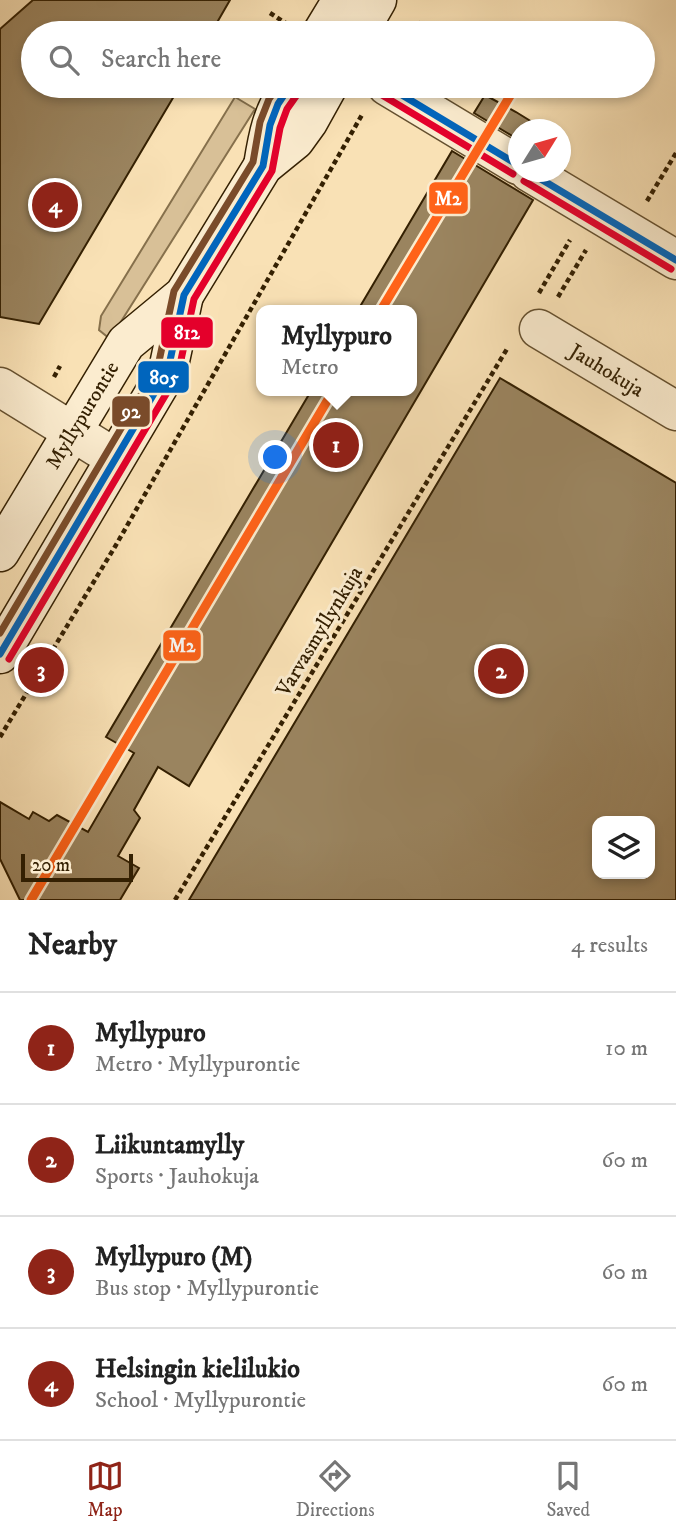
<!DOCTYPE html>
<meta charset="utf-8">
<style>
body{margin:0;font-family:"IM FELL DW Pica",serif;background:#f2f2f2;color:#222}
.controls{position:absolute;right:21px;bottom:21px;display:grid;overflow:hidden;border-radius:14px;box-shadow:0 4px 10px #0003}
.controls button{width:63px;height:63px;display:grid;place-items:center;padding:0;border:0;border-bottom:2px solid #e0e0e0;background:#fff;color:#222;font:35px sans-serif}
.compass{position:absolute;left:508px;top:119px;width:63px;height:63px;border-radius:50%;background:#fff;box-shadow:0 4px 10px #0003;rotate:53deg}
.scale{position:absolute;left:21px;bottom:18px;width:112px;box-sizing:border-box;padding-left:7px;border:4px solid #342002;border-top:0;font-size:19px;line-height:24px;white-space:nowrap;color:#342002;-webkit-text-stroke:5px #fbeccf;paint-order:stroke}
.you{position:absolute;left:276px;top:458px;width:24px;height:24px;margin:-18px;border:5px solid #fff;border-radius:50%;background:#1a73e8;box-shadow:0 0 0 10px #1a73e833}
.badge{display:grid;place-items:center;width:46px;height:46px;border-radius:50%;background:#8f2418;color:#fff;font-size:23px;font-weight:700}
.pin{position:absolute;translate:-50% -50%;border:4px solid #fff;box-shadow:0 2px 7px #0006}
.popup{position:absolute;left:256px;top:305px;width:161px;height:91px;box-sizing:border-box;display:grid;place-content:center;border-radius:14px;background:#fff;filter:drop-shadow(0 2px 5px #0005);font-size:23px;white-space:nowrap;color:#767676}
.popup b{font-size:26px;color:#222}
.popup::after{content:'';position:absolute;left:50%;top:100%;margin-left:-14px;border:14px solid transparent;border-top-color:#fff}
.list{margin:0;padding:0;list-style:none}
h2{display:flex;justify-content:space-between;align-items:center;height:91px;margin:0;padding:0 28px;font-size:30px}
h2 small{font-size:23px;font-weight:400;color:#767676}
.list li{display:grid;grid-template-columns:46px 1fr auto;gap:21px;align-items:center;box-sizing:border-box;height:112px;padding:0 28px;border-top:2px solid #e0e0e0}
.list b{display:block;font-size:26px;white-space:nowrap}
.list p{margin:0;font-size:23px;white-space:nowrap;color:#767676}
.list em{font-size:23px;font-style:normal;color:#767676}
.icon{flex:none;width:38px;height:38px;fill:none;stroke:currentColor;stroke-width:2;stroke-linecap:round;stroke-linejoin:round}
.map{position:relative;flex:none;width:676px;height:900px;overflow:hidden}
.search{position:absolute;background:#fff;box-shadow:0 4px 10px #0003;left:21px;right:21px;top:21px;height:77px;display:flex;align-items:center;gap:18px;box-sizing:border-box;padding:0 24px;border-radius:38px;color:#767676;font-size:26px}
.sheet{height:539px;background:#fff}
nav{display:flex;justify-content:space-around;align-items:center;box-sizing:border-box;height:98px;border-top:2px solid #e0e0e0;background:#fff;font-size:19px;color:#767676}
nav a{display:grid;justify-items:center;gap:4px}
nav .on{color:#8f2418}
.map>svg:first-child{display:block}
.green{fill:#d8c097;stroke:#86704c;stroke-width:2}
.building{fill:#9a845f;stroke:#342002;stroke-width:2;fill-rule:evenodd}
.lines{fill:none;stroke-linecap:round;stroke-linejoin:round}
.minor-casing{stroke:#65502f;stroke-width:41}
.secondary-casing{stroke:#342002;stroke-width:41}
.path{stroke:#342002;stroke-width:4.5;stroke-dasharray:5 3.5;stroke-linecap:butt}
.minor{stroke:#fbeccf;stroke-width:38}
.secondary{stroke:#fbeccf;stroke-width:38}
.bus-1-casing{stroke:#fbeccf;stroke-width:12}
.bus-2-casing{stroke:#fbeccf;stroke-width:12}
.bus-3-casing{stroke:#fbeccf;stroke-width:12}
.bus-1{stroke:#0065bd;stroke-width:7}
.bus-2{stroke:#e4002b;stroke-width:7}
.bus-3{stroke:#7a4b2a;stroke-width:7}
.metro-1-casing{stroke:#fbeccf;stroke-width:14}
.metro-1{stroke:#ff6319;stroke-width:9}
.labels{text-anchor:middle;stroke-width:6;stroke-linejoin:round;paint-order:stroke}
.street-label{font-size:21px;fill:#342002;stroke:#fbeccf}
.line-badge{stroke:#fbeccf;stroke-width:2.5}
.badge-label{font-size:19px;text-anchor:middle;font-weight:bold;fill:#fff}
</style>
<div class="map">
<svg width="676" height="900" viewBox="0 0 676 900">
<rect width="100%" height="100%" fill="#f9e1b5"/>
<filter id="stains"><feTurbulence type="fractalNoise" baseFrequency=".00286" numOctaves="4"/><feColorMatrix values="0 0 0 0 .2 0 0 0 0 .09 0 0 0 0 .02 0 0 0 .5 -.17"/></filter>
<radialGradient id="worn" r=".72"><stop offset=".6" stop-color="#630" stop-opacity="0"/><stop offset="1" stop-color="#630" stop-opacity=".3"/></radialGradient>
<polygon class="green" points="235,97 255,109 110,339 99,330 101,316"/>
<g class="building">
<polygon points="33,0 230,0 211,33 33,33 33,86 180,86 39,324 0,317 0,29"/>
<polygon points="485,95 516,112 545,130 519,130 519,140 474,113"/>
<polygon points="452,151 533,200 189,786 158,767 134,810 140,818 118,856 139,868 120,900 20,900 0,859 0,802 29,819 33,812 49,821 57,815 88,832 134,753 106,737 311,391 411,391 411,310 358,310"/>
<path d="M 500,378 L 676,483 L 676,900 L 189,900 ZM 597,821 L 650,821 L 650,874 L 597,874 Z"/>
</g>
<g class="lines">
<defs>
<g id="minor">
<polyline points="387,86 518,165"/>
<polyline points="529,172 676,260"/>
<polyline points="539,329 676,411"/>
<polyline points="0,387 115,458"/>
</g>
<g id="secondary">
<polyline points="322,33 342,0"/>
<polyline points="358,33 377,0"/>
<path d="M 263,166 C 268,134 272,114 290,86"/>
<polyline points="0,552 126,343 184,295 263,166 295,140 308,122 328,86"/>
<polyline points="0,654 168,370 184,295"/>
</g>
</defs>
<use href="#minor" class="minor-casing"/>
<use href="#secondary" class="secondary-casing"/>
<g class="path">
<polyline points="270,13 287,24"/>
<polyline points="413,33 421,22"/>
<polyline points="647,201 676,153"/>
<polyline points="539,293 570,240"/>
<polyline points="558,297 586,250"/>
<polyline points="54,377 60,366"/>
<polyline points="0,737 116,545 363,113"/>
<polyline points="175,900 507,349"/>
</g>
<use href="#minor" class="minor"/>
<use href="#secondary" class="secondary"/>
<defs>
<g id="bus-1">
<polyline points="387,86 518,165"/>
<polyline points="529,172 676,260"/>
<polyline points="0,654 168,370 184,295 263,166 270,125 278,104 290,86"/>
</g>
<g id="bus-2">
<polyline points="382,95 513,174"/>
<polyline points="524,181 671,269"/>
<polyline points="9,659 178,374 194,299 272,171 280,128 287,109 299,92"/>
</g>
<polyline id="bus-3" points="0,633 158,366 174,291 253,162 260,122 269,99 278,86"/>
</defs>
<use href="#bus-1" class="bus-1-casing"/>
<use href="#bus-2" class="bus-2-casing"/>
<use href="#bus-3" class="bus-3-casing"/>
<use href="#bus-1" class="bus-1"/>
<use href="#bus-2" class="bus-2"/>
<use href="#bus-3" class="bus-3"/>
<defs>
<g id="metro-1">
<polyline points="381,310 516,86"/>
<polyline points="31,900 333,391"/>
</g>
</defs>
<use href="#metro-1" class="metro-1-casing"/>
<use href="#metro-1" class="metro-1"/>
</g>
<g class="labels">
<g class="street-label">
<text transform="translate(607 370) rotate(31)" y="7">Jauhokuja</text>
<text transform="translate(82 415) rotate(-59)" y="7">Myllypurontie</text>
<text transform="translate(319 631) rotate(-59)" y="7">Varvasmyllynkuja</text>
</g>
</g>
<g class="line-badge">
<rect x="428" y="181" width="41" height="34" rx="7" fill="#ff6319"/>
<rect x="160" y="316" width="54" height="33" rx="7" fill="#e4002b"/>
<rect x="137" y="360" width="53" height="34" rx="7" fill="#0065bd"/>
<rect x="111" y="395" width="40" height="33" rx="7" fill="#7a4b2a"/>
<rect x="162" y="629" width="40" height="33" rx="7" fill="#ff6319"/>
</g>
<g class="badge-label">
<text x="448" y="205">M2</text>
<text x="187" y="339">812</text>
<text x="164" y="384">805</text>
<text x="131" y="418">92</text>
<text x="182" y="652">M2</text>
</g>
<rect width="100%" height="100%" filter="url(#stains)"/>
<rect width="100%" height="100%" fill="url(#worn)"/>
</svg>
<div class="controls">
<button><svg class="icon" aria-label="layers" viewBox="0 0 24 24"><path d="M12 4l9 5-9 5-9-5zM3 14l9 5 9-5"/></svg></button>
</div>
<svg class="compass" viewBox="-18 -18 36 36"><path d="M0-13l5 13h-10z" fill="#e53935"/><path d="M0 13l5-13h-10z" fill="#767676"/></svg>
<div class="scale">20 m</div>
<div class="you"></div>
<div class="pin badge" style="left:336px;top:445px">1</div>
<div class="popup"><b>Myllypuro</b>Metro</div>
<div class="pin badge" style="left:501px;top:671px">2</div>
<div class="pin badge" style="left:41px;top:670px">3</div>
<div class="pin badge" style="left:55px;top:205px">4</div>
<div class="search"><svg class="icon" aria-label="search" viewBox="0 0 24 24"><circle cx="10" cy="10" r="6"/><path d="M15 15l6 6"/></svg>Search here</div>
</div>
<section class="sheet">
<h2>Nearby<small>4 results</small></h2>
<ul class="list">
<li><span class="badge">1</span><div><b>Myllypuro</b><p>Metro · Myllypurontie</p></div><em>10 m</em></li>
<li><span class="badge">2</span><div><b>Liikuntamylly</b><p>Sports · Jauhokuja</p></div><em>60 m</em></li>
<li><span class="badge">3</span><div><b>Myllypuro (M)</b><p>Bus stop · Myllypurontie</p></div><em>60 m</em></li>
<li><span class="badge">4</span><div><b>Helsingin kielilukio</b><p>School · Myllypurontie</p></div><em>60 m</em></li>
</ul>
</section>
<nav>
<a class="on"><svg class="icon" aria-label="map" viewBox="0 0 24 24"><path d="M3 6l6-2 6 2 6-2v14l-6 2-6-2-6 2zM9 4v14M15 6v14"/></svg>Map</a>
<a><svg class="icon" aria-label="directions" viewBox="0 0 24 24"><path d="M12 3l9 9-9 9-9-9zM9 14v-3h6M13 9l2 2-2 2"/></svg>Directions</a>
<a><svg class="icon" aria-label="saved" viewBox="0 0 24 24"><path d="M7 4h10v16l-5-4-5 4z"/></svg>Saved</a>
</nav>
